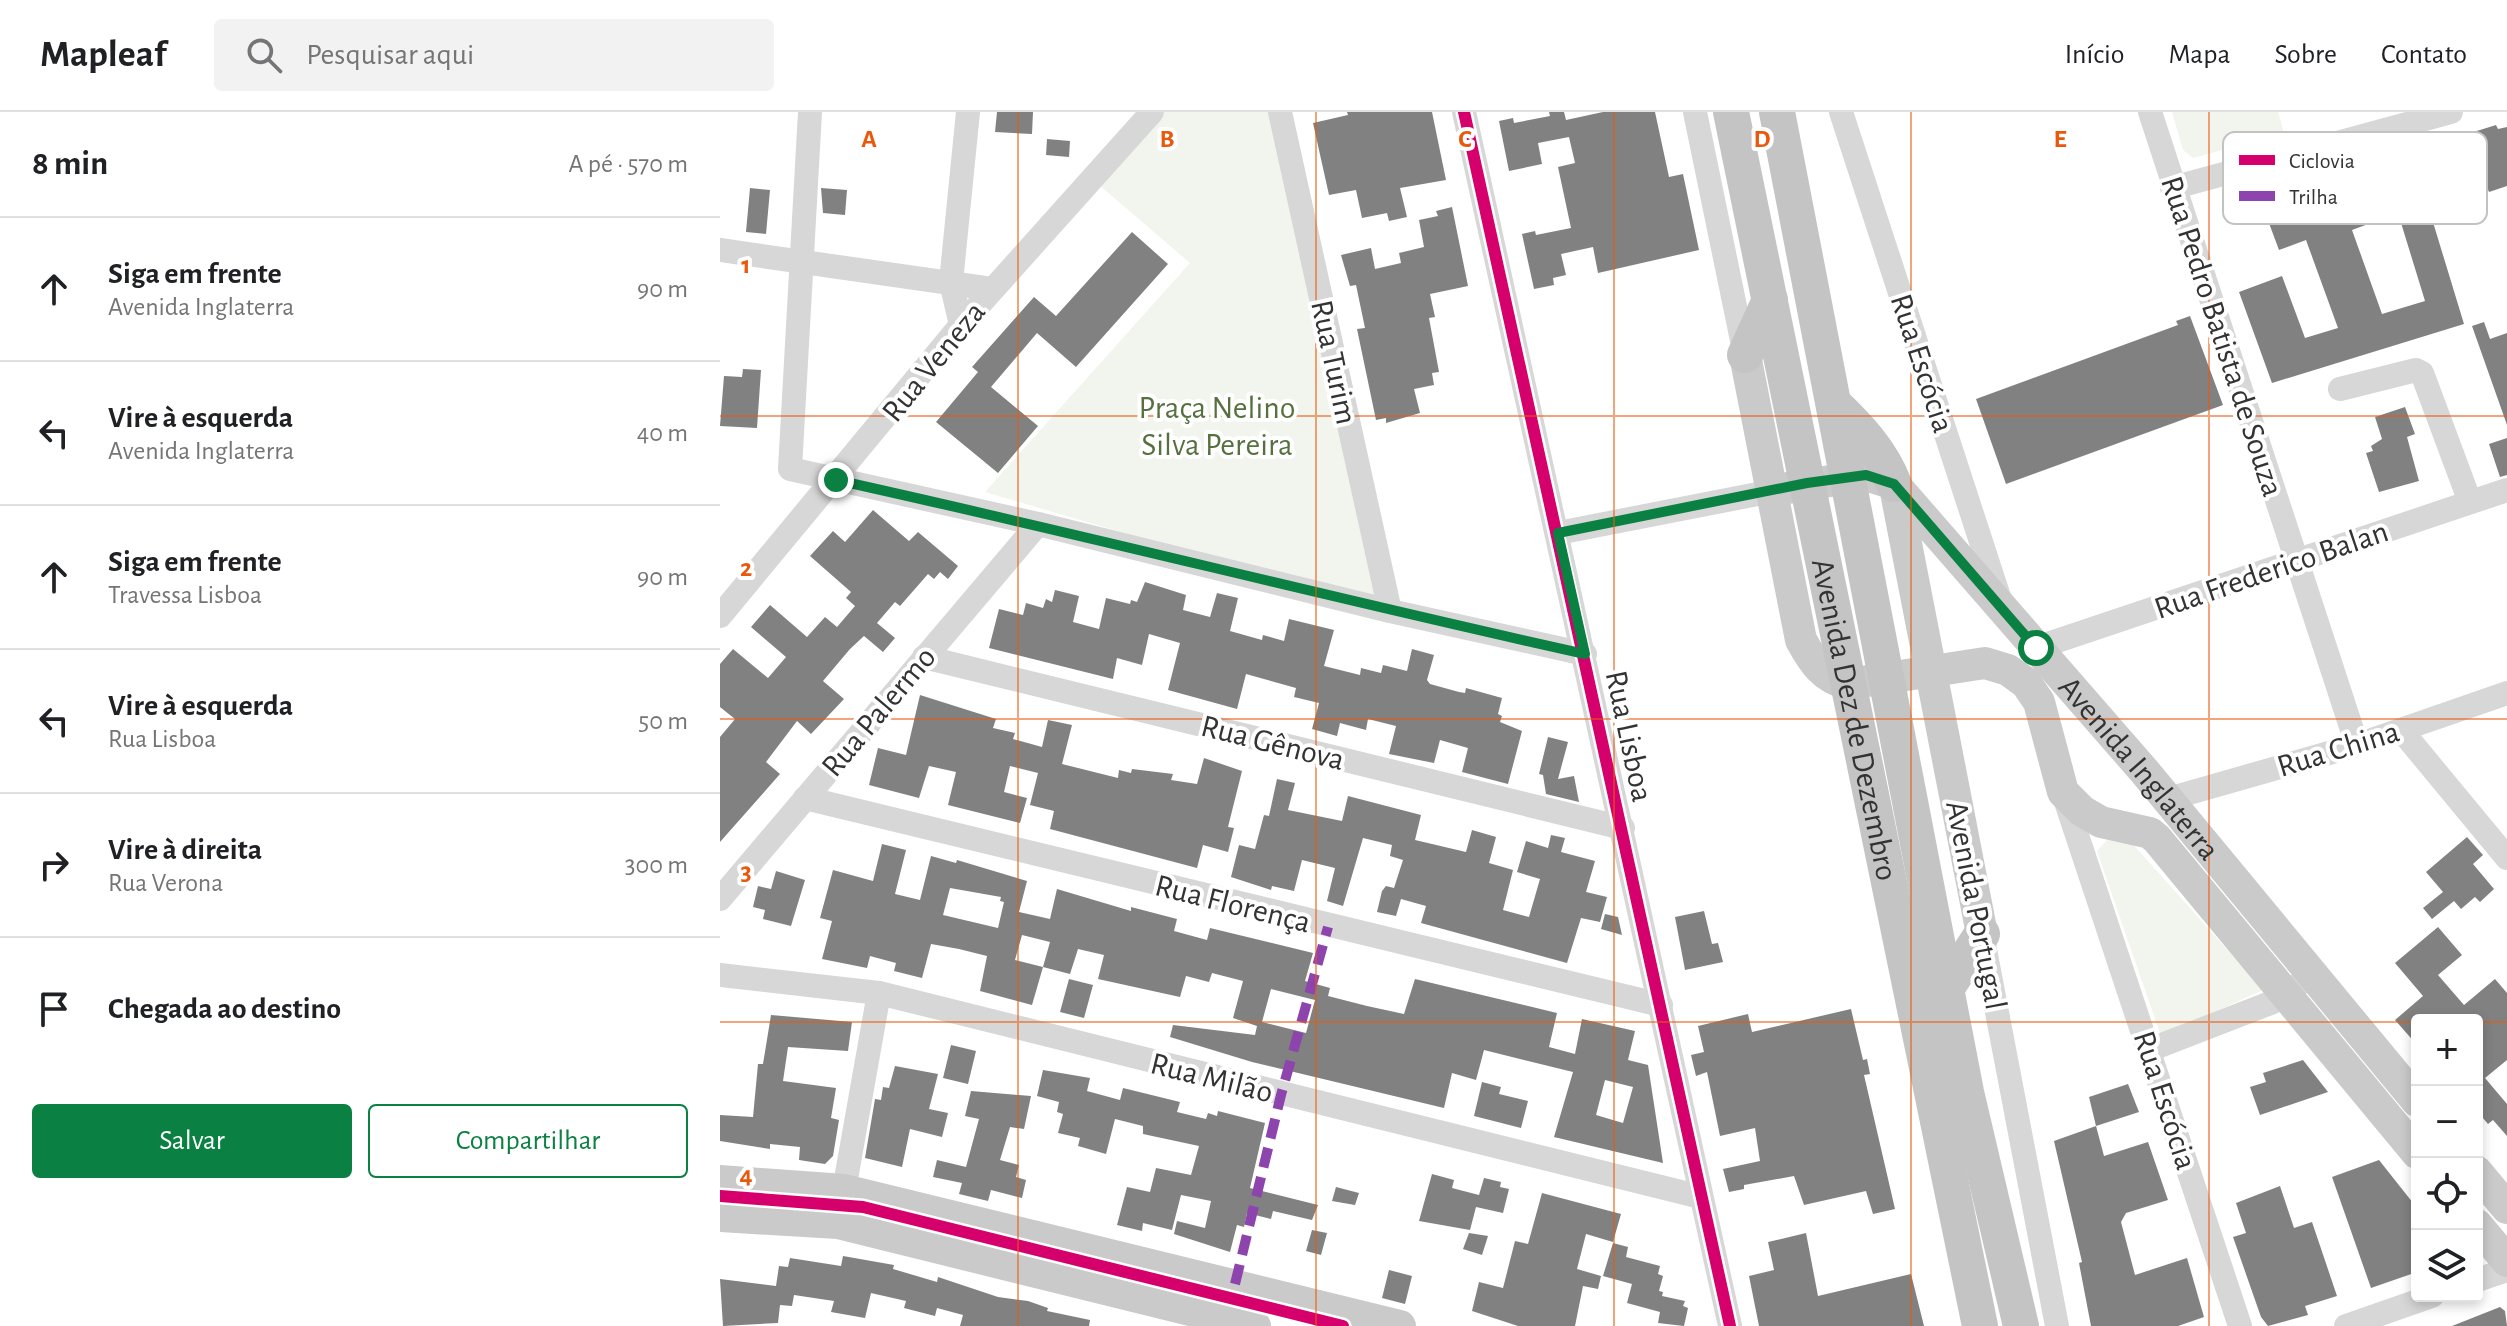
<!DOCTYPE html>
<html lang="pt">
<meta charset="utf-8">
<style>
body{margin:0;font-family:"Alegreya Sans",sans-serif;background:#f2f2f2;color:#202124}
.controls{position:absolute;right:24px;bottom:24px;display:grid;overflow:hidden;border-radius:8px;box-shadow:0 4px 12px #0003}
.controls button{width:72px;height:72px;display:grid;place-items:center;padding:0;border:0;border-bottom:2px solid #e0e0e0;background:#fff;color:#202124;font:40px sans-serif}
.stop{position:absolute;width:24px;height:24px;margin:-18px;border:6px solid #0b8043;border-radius:50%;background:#fff}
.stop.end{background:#0b8043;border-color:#fff;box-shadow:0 2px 8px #0008}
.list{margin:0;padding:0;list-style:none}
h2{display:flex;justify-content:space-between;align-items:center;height:104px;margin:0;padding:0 32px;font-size:34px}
h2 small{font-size:26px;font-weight:400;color:#757577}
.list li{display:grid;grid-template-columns:52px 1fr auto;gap:24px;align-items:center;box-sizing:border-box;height:144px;padding:0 32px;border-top:2px solid #e0e0e0}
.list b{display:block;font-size:30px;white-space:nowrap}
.list p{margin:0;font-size:26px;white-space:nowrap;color:#757577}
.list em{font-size:26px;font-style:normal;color:#757577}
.actions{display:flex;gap:16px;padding:24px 32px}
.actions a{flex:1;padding:18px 0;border:2px solid #0b8043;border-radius:8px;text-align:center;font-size:28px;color:#0b8043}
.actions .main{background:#0b8043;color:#fff}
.icon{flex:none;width:44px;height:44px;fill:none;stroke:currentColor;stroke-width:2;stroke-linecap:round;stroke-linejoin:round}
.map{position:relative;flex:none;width:1787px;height:1214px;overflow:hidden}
header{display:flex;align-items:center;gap:48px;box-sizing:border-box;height:112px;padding:0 40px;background:#fff;border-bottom:2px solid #e0e0e0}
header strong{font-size:38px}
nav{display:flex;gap:44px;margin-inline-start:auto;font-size:28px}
.search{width:560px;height:72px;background:#f2f2f2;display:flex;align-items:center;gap:20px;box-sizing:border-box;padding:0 28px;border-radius:8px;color:#757577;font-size:30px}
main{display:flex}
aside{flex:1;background:#fff}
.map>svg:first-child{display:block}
.green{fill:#f1f5ed}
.building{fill:#818181;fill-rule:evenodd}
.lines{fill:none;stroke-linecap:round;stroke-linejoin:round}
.minor{stroke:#d7d7d7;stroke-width:24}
.major{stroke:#cacaca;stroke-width:32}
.highway{stroke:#c4c4c4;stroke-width:36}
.quiet{stroke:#8e44ad;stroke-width:10;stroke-dasharray:20 10;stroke-linecap:butt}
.cycleway-casing{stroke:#fff;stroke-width:17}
.cycleway{stroke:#d6006c;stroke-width:12}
.route{stroke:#0b8043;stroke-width:10}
.grid{fill:none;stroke:#e8590c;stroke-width:2;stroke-opacity:0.55}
.labels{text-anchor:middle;stroke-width:8;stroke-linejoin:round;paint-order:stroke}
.street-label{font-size:32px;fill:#333;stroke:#fff}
.park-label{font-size:32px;fill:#56703f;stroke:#fff}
.key{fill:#fff;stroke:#c2c2c2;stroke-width:2}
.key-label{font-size:22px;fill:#333}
.grid-label{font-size:26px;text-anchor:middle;font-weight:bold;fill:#e8590c;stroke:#fff;stroke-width:8;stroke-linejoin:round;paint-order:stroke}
</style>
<header>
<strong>Mapleaf</strong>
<div class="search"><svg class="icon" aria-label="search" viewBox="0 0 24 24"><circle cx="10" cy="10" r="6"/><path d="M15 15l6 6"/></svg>Pesquisar aqui</div>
<nav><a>Início</a><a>Mapa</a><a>Sobre</a><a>Contato</a></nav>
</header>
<main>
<aside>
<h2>8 min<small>A pé · 570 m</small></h2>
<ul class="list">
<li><svg class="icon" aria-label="ahead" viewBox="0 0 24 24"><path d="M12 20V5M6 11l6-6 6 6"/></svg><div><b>Siga em frente</b><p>Avenida Inglaterra</p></div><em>90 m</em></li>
<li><svg class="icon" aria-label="left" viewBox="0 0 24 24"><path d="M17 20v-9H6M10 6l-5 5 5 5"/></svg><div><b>Vire à esquerda</b><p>Avenida Inglaterra</p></div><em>40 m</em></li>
<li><svg class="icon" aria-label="ahead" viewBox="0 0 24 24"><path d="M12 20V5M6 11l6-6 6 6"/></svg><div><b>Siga em frente</b><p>Travessa Lisboa</p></div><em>90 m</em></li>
<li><svg class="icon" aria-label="left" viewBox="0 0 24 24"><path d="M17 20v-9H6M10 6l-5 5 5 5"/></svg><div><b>Vire à esquerda</b><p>Rua Lisboa</p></div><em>50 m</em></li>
<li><svg class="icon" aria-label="right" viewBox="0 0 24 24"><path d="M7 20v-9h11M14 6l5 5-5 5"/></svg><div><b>Vire à direita</b><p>Rua Verona</p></div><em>300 m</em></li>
<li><svg class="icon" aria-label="arrive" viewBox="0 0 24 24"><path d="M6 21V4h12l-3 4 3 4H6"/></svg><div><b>Chegada ao destino</b></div></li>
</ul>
<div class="actions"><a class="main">Salvar</a><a>Compartilhar</a></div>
</aside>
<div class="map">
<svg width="1787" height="1214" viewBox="0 0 1787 1214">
<rect width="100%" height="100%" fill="#fff"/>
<g class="green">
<polygon points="434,0 560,0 670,499 265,380 470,151 371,66"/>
<polygon points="1452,0 1558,0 1564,21 1473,46 1463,38"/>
<polygon points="1387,728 1410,729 1543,878 1441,924 1377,739"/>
</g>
<g class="building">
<polygon points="277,0 313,0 312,22 275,20"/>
<polygon points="627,0 712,0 726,68 680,76 687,105 669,109 667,101 642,106 636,78 609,83 593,11 628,3"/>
<polygon points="829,0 844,0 846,8 883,0 935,0 949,65 963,62 979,138 878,161 873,135 841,142 846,163 833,166 834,173 814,177 802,122 815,119 816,123 851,116 838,55 855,51 849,25 818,31 822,52 789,59 779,9 793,6 794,11 830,4"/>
<polygon points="1776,13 1778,17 1787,15 1787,74 1769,80 1767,75 1754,79 1744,42 1740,43 1736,29 1745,27 1744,23"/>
<polygon points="327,27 350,29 349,45 326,43"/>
<path d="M 1691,38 L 1744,212 L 1552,271 L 1519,180 L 1562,164 L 1585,226 L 1618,216 L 1586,128 L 1559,138 L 1540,87 L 1584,71 L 1586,77 ZM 1678,101 L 1705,189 L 1662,202 L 1632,118 Z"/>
<polygon points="30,76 50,78 46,122 26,120"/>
<polygon points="101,76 127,78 125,103 103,101"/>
<polygon points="732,95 748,174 710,182 715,205 709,206 719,260 712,261 714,273 694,277 700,301 666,311 666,306 656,308 637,217 645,216 636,173 630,174 621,143 651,136 655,157 681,151 679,141 704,135 699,108 718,104 716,99"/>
<polygon points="412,120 448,152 356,255 317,221 271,275 318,314 278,361 216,310 258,260 252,255 314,185 336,204"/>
<polygon points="1470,204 1503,293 1286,372 1256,287 1458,213 1456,209"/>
<polygon points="1764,210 1770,227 1787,221 1787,313 1752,214"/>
<polygon points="23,257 41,258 37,316 0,314 4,264 22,265"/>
<polygon points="1685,295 1695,322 1687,325 1699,369 1659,380 1646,341 1653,339 1651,334 1662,327 1655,305"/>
<polygon points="1787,326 1787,363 1780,365 1769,332"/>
<polygon points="153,398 189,429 198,420 238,454 228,467 220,460 214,467 208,462 180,494 175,490 157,511 175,526 163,540 144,524 130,537 103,569 124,587 91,622 77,609 46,650 60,662 0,730 0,625 15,607 0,595 0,552 13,537 48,566 66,545 31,515 50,493 87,525 105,505 117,515 135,494 126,486 131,480 90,444 113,419 125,430"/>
<polygon points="425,470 466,483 463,498 490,505 497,481 518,486 510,519 542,528 543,523 564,529 569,507 614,518 604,554 640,563 641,556 661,561 663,553 687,559 692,537 714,543 707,568 710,572 739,580 745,581 746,576 782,586 778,602 782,604 780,610 802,619 788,672 742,660 748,636 720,628 714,651 669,642 676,614 648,607 646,618 620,611 617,624 592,617 599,591 574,585 576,576 526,562 517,597 448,578 460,531 429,522 422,553 397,546 393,567 269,536 279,497 303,503 306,491 323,496 326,487 332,490 335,478 359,484 353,510 379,517 386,486 410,492 411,488 417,490"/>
<polygon points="200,583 276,607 273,616 295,621 293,627 322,635 328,608 352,613 342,652 398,666 399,658 411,661 412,657 453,662 451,668 477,672 484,646 522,659 508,715 514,716 508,740 483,733 477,756 330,717 334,699 310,693 318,661 290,654 284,680 307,686 300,711 228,693 236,660 209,654 199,686 149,673 158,636 186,643"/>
<polygon points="828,625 848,630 838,667 854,664 859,690 826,682 823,663 819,662"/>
<polygon points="557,667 575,671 568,698 622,709 628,684 701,703 695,728 746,740 752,718 776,725 769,751 793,758 783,798 809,805 820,767 797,760 806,729 828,736 831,723 845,726 841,740 875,749 866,780 887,785 880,810 861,806 847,851 701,811 706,794 681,787 676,804 657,800 662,779 666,774 674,776 683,748 670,744 672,733 643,726 623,794 607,789 615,756 582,748 574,779 552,774 551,778 511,765 519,733 535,737 544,703 549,704"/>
<polygon points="1747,725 1763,743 1753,752 1774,777 1760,790 1755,785 1741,797 1734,789 1712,807 1703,796 1723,780 1706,760"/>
<path d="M 162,732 L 186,738 L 175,782 L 200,788 L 211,744 L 236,751 L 237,748 L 307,769 L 299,800 L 330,807 L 337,777 L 411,799 L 411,795 L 457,807 L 454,819 L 487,828 L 490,816 L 593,841 L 585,869 L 610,876 L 608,884 L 647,894 L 684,902 L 695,867 L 837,901 L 829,935 L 855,942 L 862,907 L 915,919 L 908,948 L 928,953 L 943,1051 L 834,1025 L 853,960 L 764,938 L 756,968 L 732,961 L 724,996 L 532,950 L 450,925 L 453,913 L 535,923 L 537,914 L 513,906 L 523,869 L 492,861 L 489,870 L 466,864 L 460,885 L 378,867 L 384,843 L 358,837 L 350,862 L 323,855 L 312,893 L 260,879 L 267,844 L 239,837 L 211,832 L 202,866 L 174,859 L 176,851 L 150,844 L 147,856 L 102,847 L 112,809 L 100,806 L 113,758 L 153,769 ZM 230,776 L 281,785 L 280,789 L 284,790 L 278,816 L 223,803 ZM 302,823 L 330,830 L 323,855 L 295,848 ZM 551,877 L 595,888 L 586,921 L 542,910 ZM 885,968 L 913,975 L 903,1011 L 876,1003 Z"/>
<polygon points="56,759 85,768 71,814 43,807 45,798 33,795 38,774 51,777"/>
<polygon points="984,799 992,832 998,831 1003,850 965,858 955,805"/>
<polygon points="885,802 898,805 902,823 881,817"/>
<polygon points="1718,815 1742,843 1718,863 1744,893 1775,867 1787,881 1787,948 1765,966 1787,992 1787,1024 1773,1008 1768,1012 1757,999 1757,908 1697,908 1697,933 1675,908 1703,884 1675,851"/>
<polygon points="349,867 373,873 364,906 340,900"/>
<polygon points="1131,897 1143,948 1147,947 1150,962 1144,963 1175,1097 1153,1102 1146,1079 1084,1093 1074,1064 1024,1073 1024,1077 1009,1080 1003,1057 1040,1049 1035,1016 1000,1024 987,960 976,964 971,943 984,940 978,914 1028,902 1032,920"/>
<polygon points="51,903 132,910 128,939 68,935 63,969 116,976 111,1006 119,1008 113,1044 105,1052 79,1048 80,1035 50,1032 50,1037 0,1029 0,1003 33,1005 38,952 43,952"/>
<polygon points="231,933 256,939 248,972 223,966"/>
<polygon points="1583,948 1608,980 1540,1003 1530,975 1546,970 1543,961"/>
<polygon points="175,954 218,962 209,997 228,1001 222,1025 190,1017 182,1055 145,1046 155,987 161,988 163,975 169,976"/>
<polygon points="323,958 370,966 367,979 400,988 403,976 460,990 457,1000 486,1007 488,1001 497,1004 498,999 545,1011 530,1076 598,1093 592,1108 553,1099 551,1107 527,1101 524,1115 517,1113 510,1140 454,1122 457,1109 485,1116 491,1089 461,1083 452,1118 423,1111 422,1119 397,1113 407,1075 430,1080 436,1056 471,1063 479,1034 423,1022 423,1014 395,1007 386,1042 358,1034 360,1026 338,1021 343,1002 337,1000 339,990 317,984"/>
<polygon points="762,970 781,975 779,982 808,989 801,1016 754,1004"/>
<polygon points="1408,972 1419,1000 1376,1014 1369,985"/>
<polygon points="251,979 311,984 304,1017 290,1015 280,1048 299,1053 296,1065 306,1068 302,1086 271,1078 268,1089 239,1082 242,1071 213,1065 217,1048 246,1055 259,1007 245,1004"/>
<polygon points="1376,1014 1384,1044 1428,1030 1448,1088 1406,1101 1401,1110 1415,1163 1467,1146 1484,1205 1458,1214 1371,1214 1359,1151 1362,1150 1334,1029"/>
<polygon points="1659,1048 1697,1096 1697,1160 1651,1176 1612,1065"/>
<polygon points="712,1062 734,1068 732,1076 759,1083 764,1066 781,1070 780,1075 789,1077 783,1101 756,1095 750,1118 699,1109"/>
<polygon points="1560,1074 1574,1116 1592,1110 1617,1184 1585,1194 1588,1203 1548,1214 1541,1205 1513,1125 1526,1121 1516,1091"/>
<polygon points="616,1075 639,1081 635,1093 612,1089"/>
<polygon points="822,1081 901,1102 893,1130 866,1122 857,1157 881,1164 878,1177 863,1174 855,1214 798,1214 752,1199 759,1170 783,1176 795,1129 808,1132"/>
<polygon points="592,1118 607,1121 601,1143 586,1139"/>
<polygon points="749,1121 768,1124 762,1143 743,1137"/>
<polygon points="1086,1121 1098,1184 1191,1162 1204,1214 1039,1214 1029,1164 1054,1158 1048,1130"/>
<polygon points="893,1131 908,1135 906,1145 940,1154 938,1162 943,1164 939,1179 943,1180 942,1184 965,1189 963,1194 968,1196 964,1214 938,1211 940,1200 907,1191 912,1172 883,1164"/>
<polygon points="123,1144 174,1153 173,1157 217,1170 218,1165 278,1185 308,1189 328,1196 327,1199 370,1208 369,1214 240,1214 243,1203 217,1196 215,1204 184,1196 186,1189 151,1181 145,1206 111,1200 114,1189 74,1183 72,1194 60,1193 58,1211 3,1214 0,1167 56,1174 59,1154 68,1155 70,1146 121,1154"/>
<polygon points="669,1158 692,1164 685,1192 662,1186"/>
<polygon points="1780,1195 1785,1199 1787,1214 1732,1214"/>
</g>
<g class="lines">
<g class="minor">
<polyline points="90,0 70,357 318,412 670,499 865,542"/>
<polyline points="560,0 670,499"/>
<polyline points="744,0 1010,1214"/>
<polyline points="975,0 1025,243"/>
<polyline points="1121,0 1280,488"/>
<polyline points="1430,0 1637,633"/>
<polyline points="1452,76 1731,0"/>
<polyline points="0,138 272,177"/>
<polyline points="241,213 231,170 248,0"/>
<polyline points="1620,277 1696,258 1702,261 1750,390"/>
<polyline points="838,421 1053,379"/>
<polyline points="0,504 241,213 432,0"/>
<polyline points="1316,536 1787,378"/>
<polyline points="204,545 903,716"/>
<polyline points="1681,618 1787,746"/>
<polyline points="1343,681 1520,1214"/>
<polyline points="85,686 941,893"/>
<polyline points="1448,687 1637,633 1787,581"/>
<polyline points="0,787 318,412"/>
<polyline points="1262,822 1337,1214"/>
<polyline points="0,863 159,881 981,1085"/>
<polyline points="1429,938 1553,890 1579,872"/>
<polyline points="121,1095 159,881"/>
<polyline points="1757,1168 1787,1158"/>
<polyline points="1626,1214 1712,1184"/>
</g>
<g class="major">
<path d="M 1025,243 L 1081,528 C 1093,550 1103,566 1128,572 L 1265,551 L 1288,558 L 1306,571 L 1319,590 L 1343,680 L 1362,699 L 1381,710 L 1430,721 L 1437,727 L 1697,1041"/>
<polyline points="1175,375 1262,822"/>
<path id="s1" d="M 1062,377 L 1146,363 L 1174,372 L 1425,660 L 1697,989"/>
<polyline points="1757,1060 1787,1096"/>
<polyline points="0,1069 124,1078 680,1214"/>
<polyline points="0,1104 118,1111 535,1214"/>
<polyline points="1757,1113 1787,1149"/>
</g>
<g class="highway">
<path id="s2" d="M 1011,0 L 1260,1214"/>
<polyline points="1057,0 1246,980 1301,1214"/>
<polyline points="1025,243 1050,188"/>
<path d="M 1114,292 C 1139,316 1161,339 1174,372"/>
<polyline points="1226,877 1262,822"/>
</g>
<polyline class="quiet" points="515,1172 561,983 608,815"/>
<defs>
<g id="cycleway">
<polyline points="744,0 1010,1214"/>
<polyline points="0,1084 143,1095 623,1214"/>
</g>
</defs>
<use href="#cycleway" class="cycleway-casing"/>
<use href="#cycleway" class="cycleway"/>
</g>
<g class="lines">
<path class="route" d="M 116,368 C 366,423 615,487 865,542 L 838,421 L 1087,371 L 1146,363 L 1174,372 L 1316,536"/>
</g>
<path class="grid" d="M 298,0 L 298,1214M 596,0 L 596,1214M 894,0 L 894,1214M 1191,0 L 1191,1214M 1489,0 L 1489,1214M 0,304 L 1787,304M 0,607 L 1787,607M 0,910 L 1697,910M 1757,910 L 1787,910"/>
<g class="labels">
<g class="street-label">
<text transform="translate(1503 224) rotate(72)" y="11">Rua Pedro Batista de Souza</text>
<text transform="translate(213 249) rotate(-51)" y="11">Rua Veneza</text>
<text transform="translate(615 250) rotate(78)" y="11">Rua Turim</text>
<text transform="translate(1203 251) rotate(72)" y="11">Rua Escócia</text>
<text transform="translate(1551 457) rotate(-19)" y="11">Rua Frederico Balan</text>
<text transform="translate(158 599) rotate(-50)" y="11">Rua Palermo</text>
<text dy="11" stroke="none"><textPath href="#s2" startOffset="620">Avenida Dez de Dezembro</textPath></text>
<text transform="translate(910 624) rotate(78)" y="11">Rua Lisboa</text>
<text transform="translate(553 630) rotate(14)" y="11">Rua Gênova</text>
<text transform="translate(1618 636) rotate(-17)" y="11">Rua China</text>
<text dy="11" stroke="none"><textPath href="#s1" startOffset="490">Avenida Inglaterra</textPath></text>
<text transform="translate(513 791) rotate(14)" y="11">Rua Florença</text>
<text transform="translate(1257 793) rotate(79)" y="11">Avenida Portugal</text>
<text transform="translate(492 965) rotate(14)" y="11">Rua Milão</text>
<text transform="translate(1446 988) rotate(72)" y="11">Rua Escócia</text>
</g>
<g class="park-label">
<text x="497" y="306">Praça Nelino<tspan x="497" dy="37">Silva Pereira</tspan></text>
</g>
</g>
<rect x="1503" y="20" width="264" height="92" rx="12" class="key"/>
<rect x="1519" y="43" width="36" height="10" fill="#d6006c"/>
<rect x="1519" y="79" width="36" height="10" fill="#8e44ad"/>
<g class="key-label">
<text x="1569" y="56">Ciclovia</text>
<text x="1569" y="92">Trilha</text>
</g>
<g class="grid-label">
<text x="149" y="35">A</text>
<text x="447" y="35">B</text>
<text x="745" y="35">C</text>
<text x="1042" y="35">D</text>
<text x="1340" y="35">E</text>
<text x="26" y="161">1</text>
<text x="26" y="464">2</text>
<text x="26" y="768">3</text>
<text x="26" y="1071">4</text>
</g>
</svg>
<div class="controls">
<button>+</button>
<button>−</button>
<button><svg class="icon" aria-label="locate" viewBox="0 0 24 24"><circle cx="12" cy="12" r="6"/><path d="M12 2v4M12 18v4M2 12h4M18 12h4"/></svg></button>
<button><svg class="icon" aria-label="layers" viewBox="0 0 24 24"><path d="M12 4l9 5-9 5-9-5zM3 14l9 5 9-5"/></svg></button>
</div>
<div class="stop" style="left:1316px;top:536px"></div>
<div class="stop end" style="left:116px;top:368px"></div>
</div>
</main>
